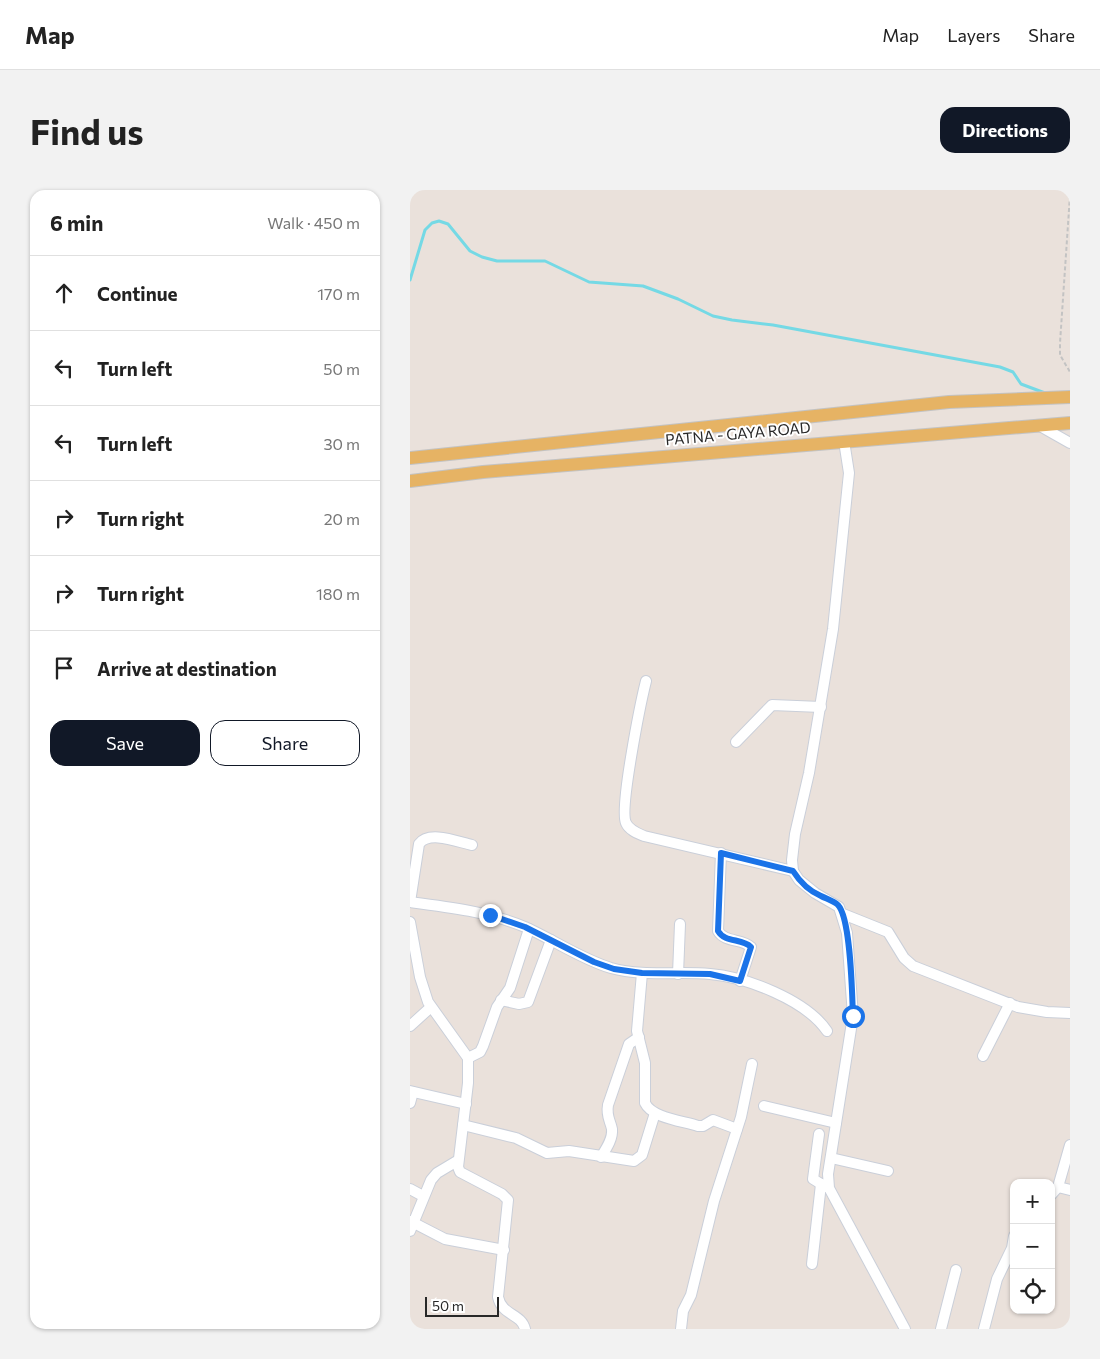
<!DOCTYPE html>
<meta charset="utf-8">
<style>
body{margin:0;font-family:Commissioner,sans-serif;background:#f2f2f2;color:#222}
.controls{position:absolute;right:15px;bottom:15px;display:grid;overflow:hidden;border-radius:10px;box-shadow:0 1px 4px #0004}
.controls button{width:45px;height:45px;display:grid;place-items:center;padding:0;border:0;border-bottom:1px solid #e0e0e0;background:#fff;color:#222;font:25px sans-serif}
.scale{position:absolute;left:15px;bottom:12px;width:74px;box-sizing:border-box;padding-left:5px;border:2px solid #282828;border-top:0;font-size:14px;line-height:18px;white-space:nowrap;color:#282828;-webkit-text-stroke:4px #fff;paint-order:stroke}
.stop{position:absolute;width:15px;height:15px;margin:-11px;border:4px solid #1a73e8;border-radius:50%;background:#fff}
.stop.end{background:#1a73e8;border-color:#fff;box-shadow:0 1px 5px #0008}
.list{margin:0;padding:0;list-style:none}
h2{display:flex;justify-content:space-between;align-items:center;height:65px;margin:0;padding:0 20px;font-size:21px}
h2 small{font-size:16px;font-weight:400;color:#767676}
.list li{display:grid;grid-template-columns:32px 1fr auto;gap:15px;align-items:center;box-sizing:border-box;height:75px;padding:0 20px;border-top:1px solid #e0e0e0}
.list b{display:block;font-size:19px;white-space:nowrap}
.list em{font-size:16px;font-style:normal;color:#767676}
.actions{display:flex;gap:10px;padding:15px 20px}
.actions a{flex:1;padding:11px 0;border:1px solid #111827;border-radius:15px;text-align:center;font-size:18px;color:#111827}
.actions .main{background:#111827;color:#fff}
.icon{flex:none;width:28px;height:28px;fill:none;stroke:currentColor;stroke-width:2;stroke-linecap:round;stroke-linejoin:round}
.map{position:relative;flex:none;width:660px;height:1139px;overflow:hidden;border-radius:15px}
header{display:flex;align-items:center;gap:30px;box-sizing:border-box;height:70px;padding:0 25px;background:#fff;border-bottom:1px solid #e0e0e0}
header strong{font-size:24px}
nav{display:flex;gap:28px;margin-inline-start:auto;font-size:18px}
.intro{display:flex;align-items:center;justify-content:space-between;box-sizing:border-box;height:120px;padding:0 30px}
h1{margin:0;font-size:35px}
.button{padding:12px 22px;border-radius:15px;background:#111827;color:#fff;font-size:18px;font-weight:700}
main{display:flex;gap:30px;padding:0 30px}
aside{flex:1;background:#fff;border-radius:15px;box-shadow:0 1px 4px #0004}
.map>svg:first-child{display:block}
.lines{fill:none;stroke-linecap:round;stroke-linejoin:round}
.stream{stroke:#75d9e5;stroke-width:3}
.minor-casing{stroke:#cacfd9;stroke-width:12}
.major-casing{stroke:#c3c3c3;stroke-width:14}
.path{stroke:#c3c3c3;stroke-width:2;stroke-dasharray:4 2.5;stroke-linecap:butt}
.minor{stroke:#fff;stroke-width:10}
.major{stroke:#e6b364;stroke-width:12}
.route{stroke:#1a73e8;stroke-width:6}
.labels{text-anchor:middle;stroke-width:4;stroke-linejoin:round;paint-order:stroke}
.street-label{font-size:15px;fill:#282828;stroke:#fff}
</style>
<header>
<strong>Map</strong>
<nav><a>Map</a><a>Layers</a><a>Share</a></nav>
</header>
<div class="intro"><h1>Find us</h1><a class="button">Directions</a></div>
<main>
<aside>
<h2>6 min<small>Walk · 450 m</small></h2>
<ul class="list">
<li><svg class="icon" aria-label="ahead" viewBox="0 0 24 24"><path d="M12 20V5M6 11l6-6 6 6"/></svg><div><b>Continue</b></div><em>170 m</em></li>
<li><svg class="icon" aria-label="left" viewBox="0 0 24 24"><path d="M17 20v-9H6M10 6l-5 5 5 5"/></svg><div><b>Turn left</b></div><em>50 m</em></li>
<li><svg class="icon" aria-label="left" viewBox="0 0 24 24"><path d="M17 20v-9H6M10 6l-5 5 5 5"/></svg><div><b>Turn left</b></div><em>30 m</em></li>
<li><svg class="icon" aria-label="right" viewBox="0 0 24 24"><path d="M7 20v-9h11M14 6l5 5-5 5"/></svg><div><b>Turn right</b></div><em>20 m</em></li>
<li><svg class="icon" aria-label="right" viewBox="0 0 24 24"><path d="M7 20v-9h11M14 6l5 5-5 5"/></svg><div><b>Turn right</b></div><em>180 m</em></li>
<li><svg class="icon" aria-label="arrive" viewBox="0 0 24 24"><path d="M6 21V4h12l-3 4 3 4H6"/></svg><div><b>Arrive at destination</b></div></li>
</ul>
<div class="actions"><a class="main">Save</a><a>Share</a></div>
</aside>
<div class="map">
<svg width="660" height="1139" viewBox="0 0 660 1139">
<rect width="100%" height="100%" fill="#eae1db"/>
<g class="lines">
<polyline class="stream" points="0,90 15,40 22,33 29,31 38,34 60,61 72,67 87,71 135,71 179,92 233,96 268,109 303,126 322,130 363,135 590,177 603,182 611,194 635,203"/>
<defs>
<g id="minor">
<polyline points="630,236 660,253"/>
<polyline points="434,251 439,283 423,439 399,583 385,644 382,670 383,681 389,690 405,703 429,717 437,743 443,826 418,984 419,998 495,1139"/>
<path d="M 236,491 C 231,511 209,619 216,633 C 219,640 227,643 234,646 L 383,681"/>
<polyline points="326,552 362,515 411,517"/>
<path d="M 311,663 L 308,741 C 315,753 332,748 341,757 L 330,791"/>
<path d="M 0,712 C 39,717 79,722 115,737 C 144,750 171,769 201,778 C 234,787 267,781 300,784 C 336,787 396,810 417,841"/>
<path d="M 0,712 L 9,654 C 19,640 48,652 62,655"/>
<polyline points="433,724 478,742 494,768 503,776 608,817 637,822 660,823"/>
<path d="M 0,732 L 10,787 L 18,812 L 58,868 L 58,893 L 48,977 L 50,982 L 92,1004 L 98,1010 L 88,1107 C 92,1126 111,1123 115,1139"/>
<path d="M 232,783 L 227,841 L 235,873 L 235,913 C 242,928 273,931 288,936 L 293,936 L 303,930 L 327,939"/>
<polyline points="268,784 270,734"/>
<polyline points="91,810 109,814 118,812 141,750"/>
<polyline points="0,836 21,817"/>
<polyline points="573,866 600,813"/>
<polyline points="58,868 70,862 73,856 87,817 100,798 119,739"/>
<polyline points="0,901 56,914"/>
<polyline points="0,913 3,902"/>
<polyline points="354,916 426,933"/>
<polyline points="53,935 106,948 137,963 159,961 224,971 232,965 245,923"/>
<polyline points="409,944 403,989 416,997"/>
<path d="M 191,967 C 196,959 203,949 202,939 C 200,930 196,926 198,915 L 219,854 L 229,847"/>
<polyline points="421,968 478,981"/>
<polyline points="648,997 660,1000"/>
<polyline points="0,999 13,1006"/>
<polyline points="641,1005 648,997 660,955"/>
<polyline points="0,1031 35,1049 94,1060"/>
<polyline points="0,1041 21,990 27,983 47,971"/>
<polyline points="402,1074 411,994"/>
<polyline points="271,1139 273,1121 281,1105 304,1011 331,927 342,874"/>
<polyline points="531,1139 546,1080"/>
<polyline points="574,1139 587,1089 602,1058 604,1046"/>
</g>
<g id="major">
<polyline points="0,268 539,212 660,207"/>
<polyline points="0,291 73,282 660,233"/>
</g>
</defs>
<use href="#minor" class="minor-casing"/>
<use href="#major" class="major-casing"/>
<polyline class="path" points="660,5 650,153 650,165 660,182"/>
<use href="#minor" class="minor"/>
<use href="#major" class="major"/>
</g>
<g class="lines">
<path class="route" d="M 80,725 L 115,737 L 184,772 L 204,779 L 232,783 L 300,784 L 330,791 L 341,757 C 332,748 315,753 308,741 L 311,663 L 383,681 C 390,692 399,701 411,706 C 417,709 424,711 428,715 C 441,729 442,804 443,826"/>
</g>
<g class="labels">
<g class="street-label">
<text transform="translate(328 244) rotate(-5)" y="5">PATNA - GAYA ROAD</text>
</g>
</g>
</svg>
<div class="controls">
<button>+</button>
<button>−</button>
<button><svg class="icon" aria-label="locate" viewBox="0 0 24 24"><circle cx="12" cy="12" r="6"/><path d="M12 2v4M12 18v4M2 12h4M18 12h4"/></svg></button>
</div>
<div class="scale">50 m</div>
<div class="stop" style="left:443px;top:826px"></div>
<div class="stop end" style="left:80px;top:725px"></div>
</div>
</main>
